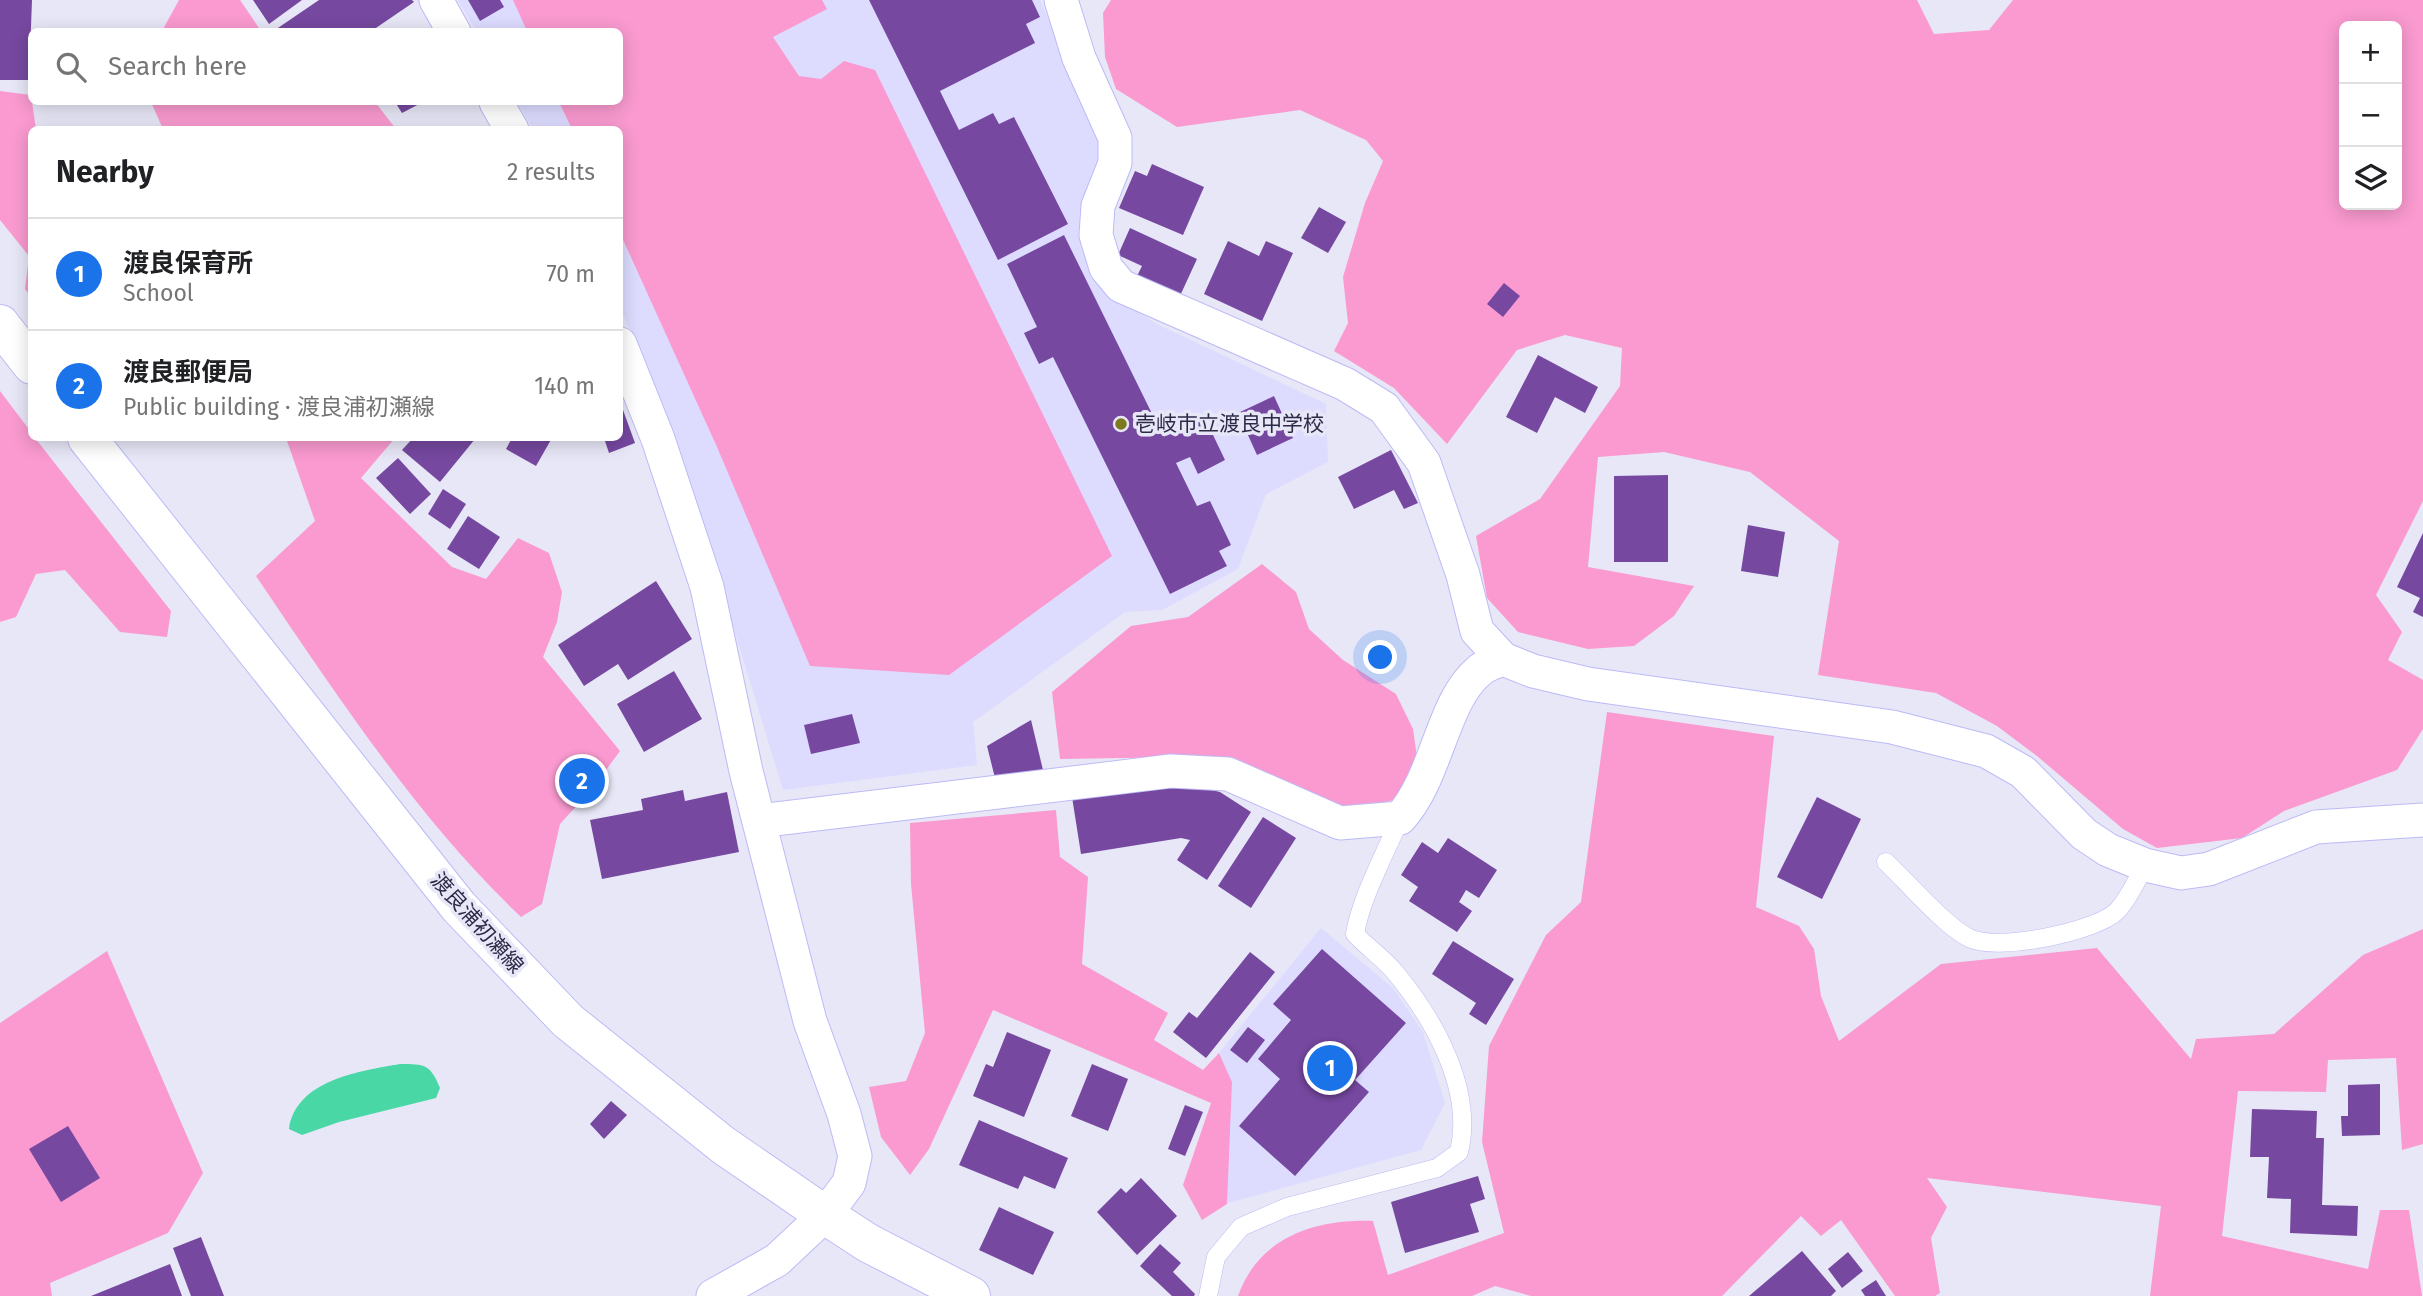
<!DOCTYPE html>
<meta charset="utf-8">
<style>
body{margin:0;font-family:"Fira Sans","Noto Sans JP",sans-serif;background:#f2f2f2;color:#202124}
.controls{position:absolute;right:21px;top:21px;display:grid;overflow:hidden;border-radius:10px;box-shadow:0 4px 18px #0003}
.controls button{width:63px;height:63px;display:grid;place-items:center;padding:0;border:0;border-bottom:2px solid #e0e0e0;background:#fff;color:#202124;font:35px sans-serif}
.you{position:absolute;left:1381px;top:658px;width:24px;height:24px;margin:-18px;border:5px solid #fff;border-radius:50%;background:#1a73e8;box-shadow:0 0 0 10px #1a73e833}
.badge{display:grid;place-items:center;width:46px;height:46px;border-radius:50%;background:#1a73e8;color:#fff;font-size:23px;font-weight:700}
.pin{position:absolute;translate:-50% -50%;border:4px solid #fff;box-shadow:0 2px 7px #0006}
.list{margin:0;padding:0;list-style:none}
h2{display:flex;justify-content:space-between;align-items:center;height:91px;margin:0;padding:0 28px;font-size:30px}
h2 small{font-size:23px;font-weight:400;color:#757577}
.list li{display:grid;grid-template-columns:46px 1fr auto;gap:21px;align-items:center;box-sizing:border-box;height:112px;padding:0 28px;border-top:2px solid #e0e0e0}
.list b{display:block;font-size:26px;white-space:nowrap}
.list p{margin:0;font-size:23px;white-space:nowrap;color:#757577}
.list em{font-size:23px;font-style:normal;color:#757577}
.icon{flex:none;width:38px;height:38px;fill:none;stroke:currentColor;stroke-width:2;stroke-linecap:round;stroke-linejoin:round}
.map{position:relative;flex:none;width:2423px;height:1296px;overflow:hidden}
.search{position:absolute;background:#fff;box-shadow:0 4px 18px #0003;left:28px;top:28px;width:595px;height:77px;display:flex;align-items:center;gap:18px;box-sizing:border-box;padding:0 24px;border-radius:10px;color:#757577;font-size:26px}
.panel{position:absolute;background:#fff;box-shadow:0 4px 18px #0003;left:28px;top:126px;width:595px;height:315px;border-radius:10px}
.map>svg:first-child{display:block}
.built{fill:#dddcff}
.green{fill:#fa9ad0;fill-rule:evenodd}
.water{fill:#49d7a6}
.building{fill:#7648a0}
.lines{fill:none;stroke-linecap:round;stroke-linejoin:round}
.lane-casing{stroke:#bcbaf7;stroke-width:19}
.street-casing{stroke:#bcbaf7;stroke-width:35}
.secondary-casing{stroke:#bcbaf7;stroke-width:40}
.lane{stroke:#fff;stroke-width:18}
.street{stroke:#fff;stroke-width:33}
.secondary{stroke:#fff;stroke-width:38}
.poi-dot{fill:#7e791f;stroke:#e7e7f7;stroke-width:2.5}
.labels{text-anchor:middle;stroke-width:7;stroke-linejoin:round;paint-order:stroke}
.poi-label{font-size:21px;fill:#2d2a48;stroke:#e7e7f7;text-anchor:start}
.street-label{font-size:21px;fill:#2d2a48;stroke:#e7e7f7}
</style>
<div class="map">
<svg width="2423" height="1296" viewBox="0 0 2423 1296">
<rect width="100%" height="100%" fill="#e7e7f7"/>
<g class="built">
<polygon points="458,0 1040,0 1105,151 1081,212 1087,251 1107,293 1157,324 1326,404 1328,462 1266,494 1238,569 1162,610 1125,612 973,722 977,765 783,790 675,436 620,307 620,130 533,129 517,102 620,102 620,32 476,31"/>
<polygon points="1321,928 1393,988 1423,1032 1445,1103 1421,1150 1221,1205 1232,1082 1219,1053"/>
</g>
<g class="green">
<polygon points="179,0 240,0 261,31 162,31"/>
<polygon points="513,0 822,0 827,9 773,37 799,76 821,79 844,61 875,70 1112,556 949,675 810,666 717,447 620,233 620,130 572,129 559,102 620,102 620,32 527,31"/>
<path d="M 1111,0 L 1917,0 L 1934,34 L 1989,30 L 2013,0 L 2423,0 L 2423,501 L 2376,595 L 2402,632 L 2388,660 L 2423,680 L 2423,729 L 2397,770 L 2284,811 L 2242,838 L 2157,848 L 2123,829 L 2037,756 L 1997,726 L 1936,693 L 1818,675 L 1839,541 L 1750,472 L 1664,452 L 1598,457 L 1588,567 L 1694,586 L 1674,616 L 1634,646 L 1588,649 L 1518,632 L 1487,598 L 1476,536 L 1540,499 L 1620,386 L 1622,348 L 1565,335 L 1517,350 L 1447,444 L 1394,388 L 1334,351 L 1348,323 L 1343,277 L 1365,203 L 1383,161 L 1366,140 L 1300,110 L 1177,127 L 1116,89 L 1105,57 L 1103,13 ZM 2344,26 L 2397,26 L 2397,205 L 2344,205 Z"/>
<polygon points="0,91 31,95 36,129 32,130 31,297 25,289 29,256 0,220"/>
<polygon points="151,102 375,102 396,129 163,129"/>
<polygon points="0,391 31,432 32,438 35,438 171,611 167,637 120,632 65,570 36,574 16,617 0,622"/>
<path d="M 286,438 L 395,438 L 361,478 L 452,567 L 486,579 L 518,538 L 549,553 L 562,592 L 557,622 L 543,657 L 620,751 L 592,789 L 560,824 L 542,904 L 521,917 C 417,818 336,694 256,576 L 315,521 Z"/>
<polygon points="1262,564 1296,592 1309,629 1343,660 1396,694 1413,729 1418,765 1401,798 1367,807 1331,805 1187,757 1060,759 1052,692 1131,626 1188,617"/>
<path d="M 1607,712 L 1774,736 L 1756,907 L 1799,926 L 1814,949 L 1821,996 L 1839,1041 L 1941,964 L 2097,948 L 2191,1059 L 2196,1039 L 2274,1034 L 2363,955 L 2423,929 L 2423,1144 L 2402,1150 L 2396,1058 L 2328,1060 L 2326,1092 L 2238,1091 L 2222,1236 L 2368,1269 L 2380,1210 L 2409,1210 L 2422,1296 L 2150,1296 L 2161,1206 L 1927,1178 L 1947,1207 L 1931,1238 L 1940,1293 L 1935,1296 L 1895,1296 L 1841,1220 L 1821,1236 L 1801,1216 L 1722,1296 L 1531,1296 L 1495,1286 L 1472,1296 L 1238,1296 C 1259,1237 1315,1219 1373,1221 L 1388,1275 L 1504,1233 L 1482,1142 L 1489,1046 L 1546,935 L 1581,902 Z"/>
<polygon points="1056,810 1060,857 1088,877 1082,964 1168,1013 1154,1040 1203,1070 1219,1053 1232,1082 1227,1204 1202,1220 1183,1185 1211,1103 993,1010 929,1149 910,1175 881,1137 869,1087 906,1081 925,1033 911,884 910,823"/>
<polygon points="107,951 203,1173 168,1233 50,1283 52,1296 0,1296 0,1023"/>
</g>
<path class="water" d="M 400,1064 C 425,1064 430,1064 440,1088 L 436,1098 L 339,1122 L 302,1135 L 289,1129 C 296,1080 360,1071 400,1064 Z"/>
<g class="building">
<polygon points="0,0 32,0 29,80 0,80"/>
<polygon points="253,0 302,0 269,24"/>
<polygon points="319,0 412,0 414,2 370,32 272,32"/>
<polygon points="468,0 500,0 504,7 480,21"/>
<polygon points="869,0 1032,0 1040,17 1026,24 1035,43 940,91 959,130 993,113 999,124 1014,117 1068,224 998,260"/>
<polygon points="395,102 423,102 402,113"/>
<polygon points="1152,164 1204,187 1183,235 1119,208 1135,171 1147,176"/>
<polygon points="1319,207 1346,222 1328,253 1301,238"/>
<polygon points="1130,228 1197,259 1179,298 1136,278 1142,266 1118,255"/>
<polygon points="1064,235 1162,434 1203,414 1225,460 1198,474 1190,457 1176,463 1197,506 1210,501 1231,545 1219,551 1227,566 1170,594 1053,357 1039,364 1024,333 1037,327 1007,264"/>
<polygon points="1228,241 1259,256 1266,241 1293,253 1262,321 1204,294"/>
<polygon points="1504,283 1520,296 1503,317 1487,304"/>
<polygon points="1538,355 1598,387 1585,413 1555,397 1537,433 1506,417"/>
<polygon points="1274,396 1293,438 1257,455 1238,413"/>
<polygon points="623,410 635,443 609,453 604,438 620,438 620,411"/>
<polygon points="413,438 474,438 475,439 440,482 402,450"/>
<polygon points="512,438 552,438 536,466 506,449"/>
<polygon points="1391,450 1418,503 1404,509 1394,490 1354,509 1338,477"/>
<polygon points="398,458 431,494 410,514 376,478"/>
<polygon points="1668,475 1668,562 1614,562 1614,476"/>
<polygon points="443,489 466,504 450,529 428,514"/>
<polygon points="468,516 500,537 479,569 447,549"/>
<polygon points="1748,525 1785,532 1778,577 1741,571"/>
<polygon points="2423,533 2423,617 2413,612 2420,598 2397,587"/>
<polygon points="656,581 692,639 628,680 618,664 584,686 558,645"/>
<polygon points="674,671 702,719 644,752 617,704"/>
<polygon points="852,714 860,743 811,754 804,725"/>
<polygon points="1031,720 1043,770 996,782 987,746"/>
<polygon points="1172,781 1220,792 1251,812 1207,880 1177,860 1190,840 1181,838 1081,854 1072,797"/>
<polygon points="683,790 685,801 727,792 739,852 602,879 590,820 643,810 641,799"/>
<polygon points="1817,797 1861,819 1822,899 1777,877"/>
<polygon points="1263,817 1296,838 1251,908 1218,886"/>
<polygon points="1448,838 1497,870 1479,898 1466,890 1459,902 1472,911 1457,932 1409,901 1418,887 1401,875 1422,842 1438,853"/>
<polygon points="1453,941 1514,979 1486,1025 1469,1014 1476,1003 1432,974"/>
<polygon points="1322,949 1406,1023 1355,1080 1369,1092 1295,1176 1239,1126 1280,1079 1258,1059 1291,1020 1273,1004"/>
<polygon points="1250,952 1275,972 1206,1058 1173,1032 1189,1012 1197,1018"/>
<polygon points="1248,1027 1265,1040 1247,1063 1230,1050"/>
<polygon points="1007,1032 1051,1050 1024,1117 973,1096 986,1064 993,1067"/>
<polygon points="1092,1064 1128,1079 1108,1131 1071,1116"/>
<polygon points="2380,1084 2380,1135 2342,1136 2341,1116 2348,1116 2348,1085"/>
<polygon points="611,1101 627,1115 604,1139 590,1124"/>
<polygon points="1185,1105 1203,1112 1185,1156 1168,1149"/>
<polygon points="2252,1109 2317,1111 2316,1138 2324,1138 2322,1205 2358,1206 2357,1236 2290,1233 2291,1199 2267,1198 2269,1157 2250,1157"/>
<polygon points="979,1120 1068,1158 1055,1189 1024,1176 1018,1189 959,1165"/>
<polygon points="68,1126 100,1178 61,1202 29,1149"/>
<polygon points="1478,1176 1485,1199 1470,1204 1479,1232 1405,1253 1391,1202"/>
<polygon points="1141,1178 1177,1216 1137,1255 1097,1212 1121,1188 1126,1193"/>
<polygon points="999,1207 1054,1232 1033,1275 979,1250"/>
<polygon points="201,1237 224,1296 191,1296 173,1248"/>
<polygon points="1160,1244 1181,1263 1173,1272 1195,1294 1194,1296 1172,1296 1140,1266"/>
<polygon points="1802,1251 1836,1291 1831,1296 1749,1296"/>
<polygon points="1848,1252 1863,1271 1842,1288 1828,1269"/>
<polygon points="170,1264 182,1296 91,1296"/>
<polygon points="1876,1280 1886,1296 1865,1296 1861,1290"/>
</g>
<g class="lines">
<defs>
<g id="lane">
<path d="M 1886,862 C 1908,883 1944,925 1969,938 C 1996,952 2096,932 2117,911 C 2129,898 2137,880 2145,865"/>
<path d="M 1208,1296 L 1216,1257 L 1241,1227 L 1287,1207 L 1437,1168 L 1459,1152 C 1474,1089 1434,1019 1394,971 C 1383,958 1367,947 1355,934 C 1361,897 1385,855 1400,818"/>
</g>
<g id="street">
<polyline points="436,0 454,32"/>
<polyline points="1061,0 1079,58 1115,138 1115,163 1098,206 1096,235 1106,268 1121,286 1345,384 1384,408 1424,463 1463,575 1477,631 1503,659 1533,671 1588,684 1892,727 1986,751 2023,772 2084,834 2108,850 2145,865 2181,873 2209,869 2316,827 2423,820"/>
<polyline points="496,102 512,130"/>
<polyline points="620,344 658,439 707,587 746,771 810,1021 844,1114 855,1156 849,1183 825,1215 777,1260 713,1296"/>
<path d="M 759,821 L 1171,771 L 1228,774 L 1340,823 L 1400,818 C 1437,778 1442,701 1479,671 C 1485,665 1495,662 1503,659"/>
</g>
<g id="secondary">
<polyline points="0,324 32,365"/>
<polyline points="87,438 459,907 568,1021 723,1145 825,1215 868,1243 971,1296"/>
</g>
</defs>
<use href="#lane" class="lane-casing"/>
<use href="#street" class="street-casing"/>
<use href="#secondary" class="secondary-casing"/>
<use href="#lane" class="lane"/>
<use href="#street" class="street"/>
<use href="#secondary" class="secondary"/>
</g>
<circle class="poi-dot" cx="1121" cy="424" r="7"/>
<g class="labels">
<g class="poi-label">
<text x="1135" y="431">壱岐市立渡良中学校</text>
</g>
<g class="street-label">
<text transform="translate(477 923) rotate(48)" y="7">渡良浦初瀬線</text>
</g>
</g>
</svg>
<div class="controls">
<button>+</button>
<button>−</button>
<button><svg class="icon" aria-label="layers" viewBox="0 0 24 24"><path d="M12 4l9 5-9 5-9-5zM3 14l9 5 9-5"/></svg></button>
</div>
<div class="you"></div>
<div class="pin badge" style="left:1330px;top:1068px">1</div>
<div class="pin badge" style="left:582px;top:781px">2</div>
<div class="search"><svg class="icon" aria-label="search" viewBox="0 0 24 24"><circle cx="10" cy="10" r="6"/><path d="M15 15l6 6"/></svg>Search here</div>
<section class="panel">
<h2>Nearby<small>2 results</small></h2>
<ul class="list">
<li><span class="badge">1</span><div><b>渡良保育所</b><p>School</p></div><em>70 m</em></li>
<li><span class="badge">2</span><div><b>渡良郵便局</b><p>Public building · 渡良浦初瀬線</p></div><em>140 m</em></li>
</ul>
</section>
</div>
